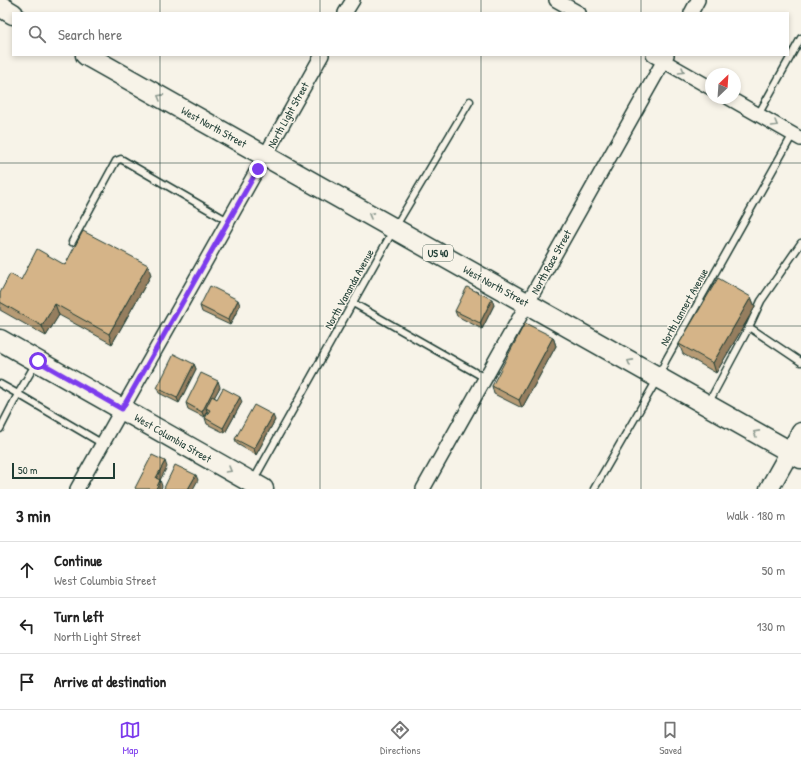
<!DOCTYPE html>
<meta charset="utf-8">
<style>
body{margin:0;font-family:"Patrick Hand",sans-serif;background:#f6f6f6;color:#222}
.compass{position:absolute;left:705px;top:68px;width:36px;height:36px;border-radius:50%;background:#fff;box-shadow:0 2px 6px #0003;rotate:25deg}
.scale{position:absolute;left:12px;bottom:10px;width:103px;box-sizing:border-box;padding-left:4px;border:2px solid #1f3d34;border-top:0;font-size:11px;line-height:14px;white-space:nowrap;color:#1f3d34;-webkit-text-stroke:3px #f7f3e8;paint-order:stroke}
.stop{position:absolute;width:12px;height:12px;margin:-9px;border:3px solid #7c3aed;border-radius:50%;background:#fff}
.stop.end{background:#7c3aed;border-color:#fff;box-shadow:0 1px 4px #0008}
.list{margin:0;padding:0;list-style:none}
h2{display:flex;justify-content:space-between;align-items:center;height:52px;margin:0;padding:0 16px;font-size:17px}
h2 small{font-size:13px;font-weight:400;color:#767676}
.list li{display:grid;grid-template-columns:26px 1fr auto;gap:12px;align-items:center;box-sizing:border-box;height:56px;padding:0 16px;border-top:1px solid #e0e0e0}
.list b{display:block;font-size:15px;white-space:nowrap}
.list p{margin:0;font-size:13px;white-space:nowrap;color:#767676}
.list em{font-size:13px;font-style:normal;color:#767676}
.icon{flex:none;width:22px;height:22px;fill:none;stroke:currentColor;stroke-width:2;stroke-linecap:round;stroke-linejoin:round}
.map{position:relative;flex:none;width:801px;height:489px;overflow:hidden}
.search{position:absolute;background:#fff;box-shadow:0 2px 6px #0003;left:12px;right:12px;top:12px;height:44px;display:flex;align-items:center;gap:10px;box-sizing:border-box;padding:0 14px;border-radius:0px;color:#767676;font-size:15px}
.sheet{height:220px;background:#fff}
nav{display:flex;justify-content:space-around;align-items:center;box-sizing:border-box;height:56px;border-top:1px solid #e0e0e0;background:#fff;font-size:11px;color:#767676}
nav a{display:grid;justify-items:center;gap:2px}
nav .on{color:#7c3aed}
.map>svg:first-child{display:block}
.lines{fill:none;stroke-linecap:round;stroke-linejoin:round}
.lane-casing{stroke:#1f3d34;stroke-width:9}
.street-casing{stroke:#1f3d34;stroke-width:16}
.secondary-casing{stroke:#1f3d34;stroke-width:21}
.primary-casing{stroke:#1f3d34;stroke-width:23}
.lane{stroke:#f7f3e8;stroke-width:6}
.street{stroke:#f7f3e8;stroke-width:13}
.secondary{stroke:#f7f3e8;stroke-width:18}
.primary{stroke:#f7f3e8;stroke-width:20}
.wall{fill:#b79b75;stroke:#1f3d34}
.shaded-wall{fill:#957e5f;stroke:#1f3d34}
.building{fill:#d5b488;stroke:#1f3d34}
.oneway{stroke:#8b988e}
.route{stroke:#7c3aed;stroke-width:5}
.grid{fill:none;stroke:#1f3d34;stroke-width:1;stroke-opacity:0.55}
.labels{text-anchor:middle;stroke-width:3;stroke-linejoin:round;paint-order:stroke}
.shield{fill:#f7f3e8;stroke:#60746a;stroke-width:1}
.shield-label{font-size:10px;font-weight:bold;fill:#1f3d34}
.street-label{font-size:11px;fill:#1f3d34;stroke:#f7f3e8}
</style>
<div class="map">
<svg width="801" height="489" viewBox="0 0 801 489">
<rect width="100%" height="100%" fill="#f7f3e8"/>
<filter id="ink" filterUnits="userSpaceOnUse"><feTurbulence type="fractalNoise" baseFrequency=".025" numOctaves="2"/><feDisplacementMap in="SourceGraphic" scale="8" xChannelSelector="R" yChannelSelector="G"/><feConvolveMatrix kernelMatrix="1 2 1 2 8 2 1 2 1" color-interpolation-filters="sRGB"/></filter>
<g filter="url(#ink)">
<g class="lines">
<defs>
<g id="lane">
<polyline points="758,115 801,38"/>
<polyline points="72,242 116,161 121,159 228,221"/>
<polyline points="801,243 761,301 749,327 801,362"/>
<polyline points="353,303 485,378"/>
<polyline points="0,384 18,394 36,363"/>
<polyline points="709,402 749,327"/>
<polyline points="0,429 18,394 103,444"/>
<polyline points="253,481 394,229 470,101"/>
<polyline points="594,489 658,378 666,360 793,134"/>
</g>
<g id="street">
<polyline points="556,0 579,13"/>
<polyline points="345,13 353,0"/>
<polyline points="691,13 698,0"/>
<polyline points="653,55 711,88"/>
<polyline points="729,98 801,139"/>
<polyline points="77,489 322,55"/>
<polyline points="423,489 667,55"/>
</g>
<polyline id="secondary" points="769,489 801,432"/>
<g id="primary">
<polyline points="0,6 13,14"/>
<polyline points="86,55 801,458"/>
<polyline points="0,340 263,489"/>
</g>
</defs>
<use href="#lane" class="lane-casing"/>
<use href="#street" class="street-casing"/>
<use href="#secondary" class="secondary-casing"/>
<use href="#primary" class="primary-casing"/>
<use href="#lane" class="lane"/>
<use href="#street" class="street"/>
<use href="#secondary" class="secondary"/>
<use href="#primary" class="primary"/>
</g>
<g class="wall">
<polygon points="65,265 151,275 112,344 59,315 46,336 0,310 0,293 21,280"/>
<polygon points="751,297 755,307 716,373 683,354 679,344"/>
<polygon points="240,305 230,325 202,312 200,306"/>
<polygon points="494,305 482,329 457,316 455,311"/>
<polygon points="553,337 556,346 522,408 494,394 492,386"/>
<polygon points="194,364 196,369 179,403 159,393 157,388"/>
<polygon points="220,387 214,397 217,399 242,402 225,433 207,424 205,418 208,413 207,411 204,417 188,409 186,403"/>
<polygon points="275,420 256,455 237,444 235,439"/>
</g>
<g class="shaded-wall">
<polygon points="148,265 151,275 112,344 109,334"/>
<polygon points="751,297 755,307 716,373 713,363"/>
<polygon points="492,299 494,305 482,329 480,323"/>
<polygon points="238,300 240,305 230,325 228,320"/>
<polygon points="55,304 59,315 46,336 42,326"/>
<polygon points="553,337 556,346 522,408 519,400"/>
<polygon points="194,364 196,369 179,403 177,398"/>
<polygon points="218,381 220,387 208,409 206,408 207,411 204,417 202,412"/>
<polygon points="240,397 242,402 225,433 223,428"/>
<polygon points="273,415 275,420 256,455 254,449"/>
<polygon points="165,461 167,467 158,484 156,478"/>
<polygon points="196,475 198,480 193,489 188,489"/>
<polygon points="160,480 162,486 161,489 156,489"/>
</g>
<g class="building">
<polygon points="83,231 148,265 109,334 55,304 42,326 0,302 0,293 10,274 21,280 37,249 65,265"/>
<polygon points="718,278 751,297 713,363 679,344"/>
<polygon points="210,286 238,300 228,320 200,306"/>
<polygon points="467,287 492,299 480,323 455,311"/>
<polygon points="525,323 553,337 519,400 492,386"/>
<polygon points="174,354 194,364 177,398 157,388"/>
<polygon points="201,373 218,381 202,412 186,403"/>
<polygon points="223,388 240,397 223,428 205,418 210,410 206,408 212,396 217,399"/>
<polygon points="254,405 273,415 254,449 235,439"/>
<polygon points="152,455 165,461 156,478 160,480 156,489 136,489 135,488"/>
<polygon points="175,465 196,475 188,489 165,489 164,488"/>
</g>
<defs><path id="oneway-chevron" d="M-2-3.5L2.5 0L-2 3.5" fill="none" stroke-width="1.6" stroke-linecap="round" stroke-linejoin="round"/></defs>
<g class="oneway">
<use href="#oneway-chevron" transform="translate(682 71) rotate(30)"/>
<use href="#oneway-chevron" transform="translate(160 97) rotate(-151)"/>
<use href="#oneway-chevron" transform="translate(775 124) rotate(30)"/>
<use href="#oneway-chevron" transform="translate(371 215) rotate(-151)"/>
<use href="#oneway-chevron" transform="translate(630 362) rotate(-151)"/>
<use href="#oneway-chevron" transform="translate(756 433) rotate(-151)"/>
<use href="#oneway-chevron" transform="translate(229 470) rotate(30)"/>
</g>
</g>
<g class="lines" filter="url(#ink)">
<polyline class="route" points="38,361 122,409 258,169"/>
</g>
<path class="grid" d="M 160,0 L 160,13M 320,0 L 320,13M 481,0 L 481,13M 641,0 L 641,13M 160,55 L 160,489M 320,55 L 320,489M 481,55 L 481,489M 641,55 L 641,489M 0,163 L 801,163M 0,326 L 801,326"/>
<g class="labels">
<rect class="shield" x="423" y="245" width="30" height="16" rx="3"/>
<g class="shield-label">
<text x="438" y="257">US 40</text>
</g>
<g class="street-label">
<text transform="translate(288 115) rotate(-61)" y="4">North Light Street</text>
<text transform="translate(214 127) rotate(29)" y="4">West North Street</text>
<text transform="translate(551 262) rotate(-61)" y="4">North Race Street</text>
<text transform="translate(496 286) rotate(29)" y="4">West North Street</text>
<text transform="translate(349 289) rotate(-61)" y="4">North Vananda Avenue</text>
<text transform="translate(684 307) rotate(-61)" y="4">North Lannert Avenue</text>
<text transform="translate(173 438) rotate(30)" y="4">West Columbia Street</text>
</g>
</g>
</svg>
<svg class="compass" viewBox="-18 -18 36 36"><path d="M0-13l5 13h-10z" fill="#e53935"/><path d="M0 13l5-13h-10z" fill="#767676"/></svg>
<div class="scale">50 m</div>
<div class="stop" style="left:38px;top:361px"></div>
<div class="stop end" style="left:258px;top:169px"></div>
<div class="search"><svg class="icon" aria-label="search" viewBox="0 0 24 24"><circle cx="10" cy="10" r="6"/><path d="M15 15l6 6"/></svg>Search here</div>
</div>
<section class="sheet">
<h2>3 min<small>Walk · 180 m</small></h2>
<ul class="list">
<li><svg class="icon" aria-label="ahead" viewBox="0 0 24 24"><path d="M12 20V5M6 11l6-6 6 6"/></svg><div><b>Continue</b><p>West Columbia Street</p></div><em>50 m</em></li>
<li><svg class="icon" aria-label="left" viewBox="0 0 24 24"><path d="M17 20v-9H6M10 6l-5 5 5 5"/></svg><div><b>Turn left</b><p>North Light Street</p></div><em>130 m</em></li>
<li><svg class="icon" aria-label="arrive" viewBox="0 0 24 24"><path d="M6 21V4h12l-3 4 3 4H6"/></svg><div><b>Arrive at destination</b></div></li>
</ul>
</section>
<nav>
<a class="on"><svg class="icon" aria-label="map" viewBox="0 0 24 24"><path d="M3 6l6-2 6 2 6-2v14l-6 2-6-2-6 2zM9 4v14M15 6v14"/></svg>Map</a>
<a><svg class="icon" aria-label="directions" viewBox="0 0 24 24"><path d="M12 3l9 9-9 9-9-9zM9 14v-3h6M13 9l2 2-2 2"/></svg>Directions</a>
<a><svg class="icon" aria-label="saved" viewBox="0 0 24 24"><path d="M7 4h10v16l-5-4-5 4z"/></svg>Saved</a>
</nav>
